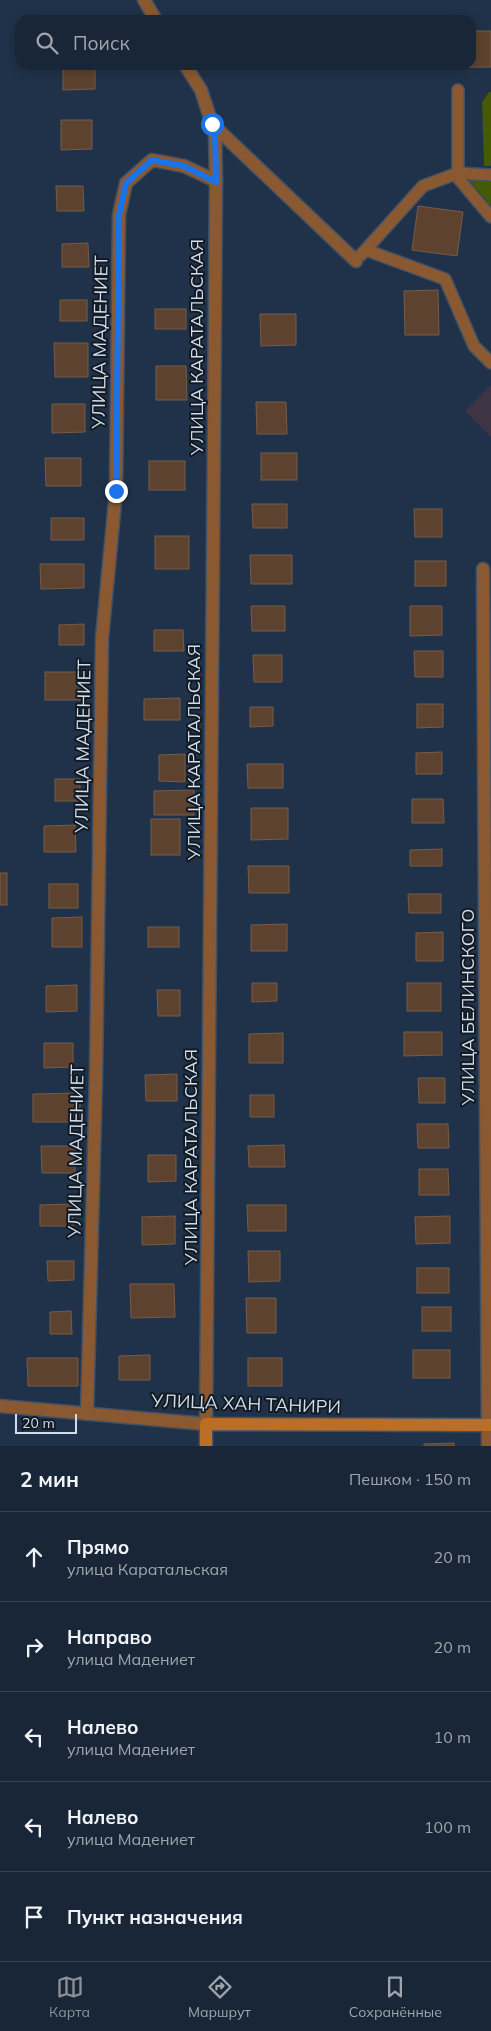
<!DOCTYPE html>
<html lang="ru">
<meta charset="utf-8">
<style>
body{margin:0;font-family:Mulish,sans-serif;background:#253242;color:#f1f3f6}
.scale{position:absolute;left:15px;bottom:12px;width:62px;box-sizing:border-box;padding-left:5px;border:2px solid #d0dcea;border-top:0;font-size:14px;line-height:18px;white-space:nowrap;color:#d0dcea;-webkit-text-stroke:4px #121a24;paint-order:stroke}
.stop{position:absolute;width:15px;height:15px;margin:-11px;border:4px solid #1a73e8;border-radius:50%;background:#fff}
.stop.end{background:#1a73e8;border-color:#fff;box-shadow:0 1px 5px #0008}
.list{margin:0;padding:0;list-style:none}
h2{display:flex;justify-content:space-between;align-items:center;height:65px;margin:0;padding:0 20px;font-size:21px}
h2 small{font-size:16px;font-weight:400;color:#9fa5ad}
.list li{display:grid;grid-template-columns:32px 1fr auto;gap:15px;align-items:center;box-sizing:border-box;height:90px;padding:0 20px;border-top:1px solid #364352}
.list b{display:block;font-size:19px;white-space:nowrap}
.list p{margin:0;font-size:16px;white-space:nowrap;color:#9fa5ad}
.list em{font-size:16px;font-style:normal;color:#9fa5ad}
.icon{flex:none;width:28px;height:28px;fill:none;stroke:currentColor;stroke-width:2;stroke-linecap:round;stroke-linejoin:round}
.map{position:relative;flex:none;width:491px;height:1446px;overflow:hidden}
.search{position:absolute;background:#182637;box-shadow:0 2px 12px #0003;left:15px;right:15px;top:15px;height:55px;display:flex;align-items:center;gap:12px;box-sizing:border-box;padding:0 18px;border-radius:15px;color:#9fa5ad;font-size:19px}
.sheet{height:515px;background:#182637}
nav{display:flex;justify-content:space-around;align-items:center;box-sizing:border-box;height:70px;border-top:1px solid #364352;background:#182637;font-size:14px;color:#9fa5ad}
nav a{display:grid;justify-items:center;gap:2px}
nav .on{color:#8c9099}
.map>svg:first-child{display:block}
.medical{fill:#3f3443}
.green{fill:#445a05}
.building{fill:#5d422f;stroke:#775b47}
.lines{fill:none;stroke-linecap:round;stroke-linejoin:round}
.lane-casing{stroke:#405166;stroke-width:14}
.street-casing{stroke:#405166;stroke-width:15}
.secondary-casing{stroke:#405166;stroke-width:15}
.lane{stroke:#8a5931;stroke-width:11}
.street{stroke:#8a5931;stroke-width:12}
.secondary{stroke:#bb6e26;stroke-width:12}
.route{stroke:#1a73e8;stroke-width:6}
.labels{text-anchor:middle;stroke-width:4;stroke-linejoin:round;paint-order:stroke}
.street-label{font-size:18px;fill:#d0dcea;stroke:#121a24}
</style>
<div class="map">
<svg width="491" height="1446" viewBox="0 0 491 1446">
<rect width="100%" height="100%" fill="#203249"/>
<polygon class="medical" points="491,385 491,437 465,411"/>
<g class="green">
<polygon points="489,92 491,92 491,166 484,166 482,102"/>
<polygon points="467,178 491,180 491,206"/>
</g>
<g class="building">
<polygon points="471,31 491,31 491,67 321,68 321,65 471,65"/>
<polygon points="63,65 95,65 95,89 63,90"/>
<polygon points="61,120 92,120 92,149 61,150"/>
<polygon points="56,186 83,186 84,211 57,211"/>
<polygon points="418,206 463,212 457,256 412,250"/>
<polygon points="88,243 89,267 62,267 62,244"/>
<polygon points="438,290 439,335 405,335 404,291"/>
<rect x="60" y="300" width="27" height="21"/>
<rect x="155" y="309" width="31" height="20"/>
<polygon points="260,314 296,314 296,345 261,346"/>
<polygon points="54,343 88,343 88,377 55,377"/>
<polygon points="156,366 186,366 187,400 156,400"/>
<polygon points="256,402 286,402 287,434 257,434"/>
<polygon points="52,404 85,404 85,432 52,433"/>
<rect x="261" y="453" width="36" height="27"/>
<polygon points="45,458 81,458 81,486 46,486"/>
<rect x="149" y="461" width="36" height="29"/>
<polygon points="252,504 287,504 287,528 253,528"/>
<polygon points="414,509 442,509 442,537 415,537"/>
<rect x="51" y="518" width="33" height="22"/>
<rect x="155" y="536" width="34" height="33"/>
<polygon points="250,555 292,555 292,584 251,584"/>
<rect x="415" y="561" width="31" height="25"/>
<polygon points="40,564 84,564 84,588 41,589"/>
<polygon points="251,606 285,606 285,631 252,631"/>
<polygon points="410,606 442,606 442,635 410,636"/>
<polygon points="84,624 84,645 59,645 59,625"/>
<polygon points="154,630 183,630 184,651 154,651"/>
<polygon points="414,651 443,651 443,677 415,677"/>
<polygon points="253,655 282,655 282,682 254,682"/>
<rect x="45" y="672" width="39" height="28"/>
<polygon points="180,698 180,720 144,720 144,699"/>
<polygon points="417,704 443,704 443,727 417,728"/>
<polygon points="250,707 273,707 273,726 250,727"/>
<polygon points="442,752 442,774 416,774 416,753"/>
<polygon points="185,754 185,782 159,781 159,755"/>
<polygon points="247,764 283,764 283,788 248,788"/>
<rect x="55" y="779" width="25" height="22"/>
<polygon points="194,790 194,815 154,815 154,791"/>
<polygon points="412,799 443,799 444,823 412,823"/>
<polygon points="251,808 288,808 288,839 251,840"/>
<rect x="151" y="819" width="29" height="36"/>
<polygon points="75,825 76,852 44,852 44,826"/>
<polygon points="442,849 442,866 410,866 410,850"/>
<polygon points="248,866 289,866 289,893 249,893"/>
<rect x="0" y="873" width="7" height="32"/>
<rect x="49" y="884" width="29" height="24"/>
<polygon points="408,894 441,894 441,913 409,913"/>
<polygon points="82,917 82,947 52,947 52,918"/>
<polygon points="287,924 287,951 251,951 251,925"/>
<rect x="148" y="927" width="31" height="20"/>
<polygon points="443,932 443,961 416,961 416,933"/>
<polygon points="252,983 277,983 277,1001 252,1002"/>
<rect x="407" y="983" width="34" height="28"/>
<polygon points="77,985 77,1011 46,1012 46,986"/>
<polygon points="157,990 180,990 180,1016 158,1016"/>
<polygon points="404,1032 442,1032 442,1055 404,1056"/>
<polygon points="283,1033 283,1063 249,1063 249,1034"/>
<polygon points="44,1043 73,1043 73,1067 44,1068"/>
<polygon points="177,1074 177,1101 146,1101 145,1075"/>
<polygon points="418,1078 445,1078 445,1103 419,1103"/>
<polygon points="80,1093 80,1122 33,1122 33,1094"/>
<rect x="250" y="1095" width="24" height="22"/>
<polygon points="417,1124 448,1124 449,1148 418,1148"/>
<polygon points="284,1145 285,1167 249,1167 248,1146"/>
<polygon points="41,1146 75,1146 75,1173 42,1173"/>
<polygon points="148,1155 176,1155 176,1181 148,1182"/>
<polygon points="419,1169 448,1169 449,1195 419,1195"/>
<polygon points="73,1204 73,1226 40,1226 40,1205"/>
<polygon points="247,1205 286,1205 286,1231 248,1231"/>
<polygon points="175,1216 175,1244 142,1245 142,1217"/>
<polygon points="450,1216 450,1243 416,1244 415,1217"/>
<polygon points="248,1251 280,1251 280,1281 249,1282"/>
<polygon points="47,1261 74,1261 74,1280 48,1281"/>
<rect x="417" y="1268" width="32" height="25"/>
<polygon points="130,1284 174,1284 175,1317 131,1318"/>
<polygon points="246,1298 276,1298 276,1333 247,1333"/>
<rect x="422" y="1307" width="29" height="24"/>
<polygon points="71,1311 72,1334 50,1334 50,1312"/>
<rect x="413" y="1350" width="37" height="28"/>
<polygon points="150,1355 150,1380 119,1380 119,1356"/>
<polygon points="27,1358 78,1358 78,1386 28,1386"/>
<rect x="248" y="1358" width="34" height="28"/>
<polygon points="454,1443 454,1446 424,1446 424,1444"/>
</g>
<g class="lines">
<defs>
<g id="lane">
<polyline points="458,90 458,178 491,217"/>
<polyline points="366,250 445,279 474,346 491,363"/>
<polyline points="361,255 423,186 458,173 491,175"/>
</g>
<g id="street">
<polyline points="144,0 156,20"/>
<polyline points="212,124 356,261"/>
<polyline points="483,569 488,1446"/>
<polyline points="0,1406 206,1424 216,181 215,133 201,90 185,65"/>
<polyline points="87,1414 96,1075 102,638 116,491 119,215 126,183 152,160 184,166 216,181"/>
</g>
<polyline id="secondary" points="206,1446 206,1424 491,1425"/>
</defs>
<use href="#lane" class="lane-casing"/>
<use href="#street" class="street-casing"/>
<use href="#secondary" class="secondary-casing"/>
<use href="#lane" class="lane"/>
<use href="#street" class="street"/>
<use href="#secondary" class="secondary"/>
</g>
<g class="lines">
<polyline class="route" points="116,491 119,215 126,183 152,160 184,166 216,182 215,133 212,124"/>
</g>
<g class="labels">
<g class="street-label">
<text transform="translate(100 342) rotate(-89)" y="6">УЛИЦА МАДЕНИЕТ</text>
<text transform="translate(197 347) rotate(-90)" y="6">УЛИЦА КАРАТАЛЬСКАЯ</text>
<text transform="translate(83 746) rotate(-89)" y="6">УЛИЦА МАДЕНИЕТ</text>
<text transform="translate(194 752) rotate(-90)" y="6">УЛИЦА КАРАТАЛЬСКАЯ</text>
<text transform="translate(468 1007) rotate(-90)" y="6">УЛИЦА БЕЛИНСКОГО</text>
<text transform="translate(76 1151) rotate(-89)" y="6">УЛИЦА МАДЕНИЕТ</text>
<text transform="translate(191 1157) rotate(-90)" y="6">УЛИЦА КАРАТАЛЬСКАЯ</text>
<text transform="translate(246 1404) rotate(2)" y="6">УЛИЦА ХАН ТАНИРИ</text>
</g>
</g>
</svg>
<div class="scale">20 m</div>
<div class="stop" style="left:212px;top:124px"></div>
<div class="stop end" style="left:116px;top:491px"></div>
<div class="search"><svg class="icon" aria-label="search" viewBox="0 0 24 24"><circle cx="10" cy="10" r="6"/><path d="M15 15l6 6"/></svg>Поиск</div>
</div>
<section class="sheet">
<h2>2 мин<small>Пешком · 150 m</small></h2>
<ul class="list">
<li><svg class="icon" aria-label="ahead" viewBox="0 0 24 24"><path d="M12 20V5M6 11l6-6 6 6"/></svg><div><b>Прямо</b><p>улица Каратальская</p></div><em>20 m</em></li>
<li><svg class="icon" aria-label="right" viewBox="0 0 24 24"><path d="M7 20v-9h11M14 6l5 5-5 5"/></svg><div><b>Направо</b><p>улица Мадениет</p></div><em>20 m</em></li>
<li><svg class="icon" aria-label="left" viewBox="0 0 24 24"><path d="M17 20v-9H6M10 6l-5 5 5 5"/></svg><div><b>Налево</b><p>улица Мадениет</p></div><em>10 m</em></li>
<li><svg class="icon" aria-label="left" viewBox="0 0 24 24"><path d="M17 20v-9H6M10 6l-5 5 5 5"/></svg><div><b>Налево</b><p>улица Мадениет</p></div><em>100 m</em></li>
<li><svg class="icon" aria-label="arrive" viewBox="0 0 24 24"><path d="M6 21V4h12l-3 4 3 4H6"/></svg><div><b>Пункт назначения</b></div></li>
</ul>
</section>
<nav>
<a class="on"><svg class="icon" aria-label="map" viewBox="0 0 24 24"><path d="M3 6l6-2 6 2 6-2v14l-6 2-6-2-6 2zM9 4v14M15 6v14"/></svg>Карта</a>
<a><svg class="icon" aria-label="directions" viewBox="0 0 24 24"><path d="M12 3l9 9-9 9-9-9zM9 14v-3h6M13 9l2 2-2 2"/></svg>Маршрут</a>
<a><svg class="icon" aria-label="saved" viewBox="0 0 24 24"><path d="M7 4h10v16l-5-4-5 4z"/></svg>Сохранённые</a>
</nav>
